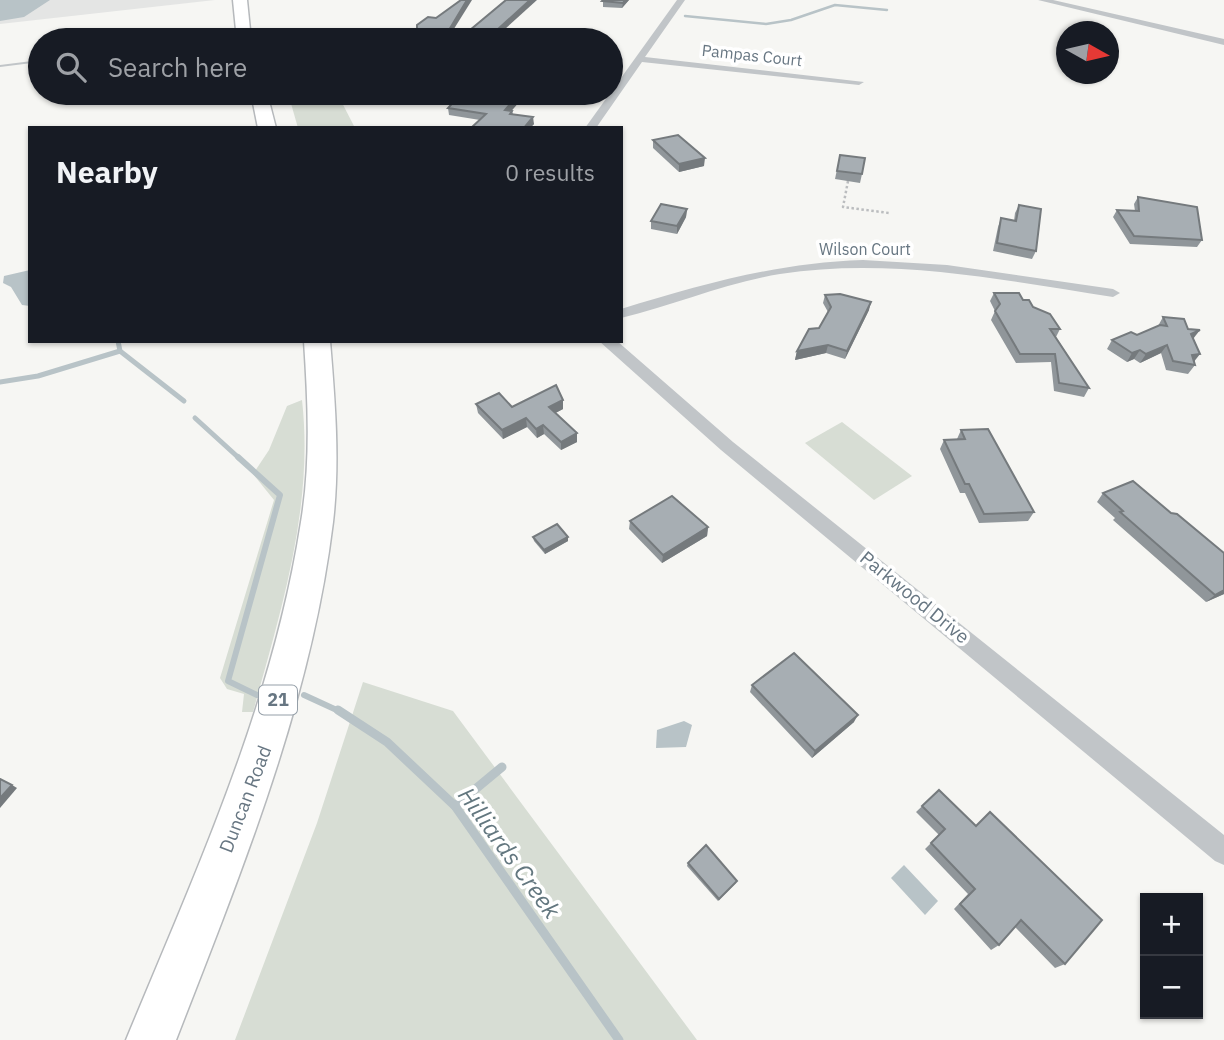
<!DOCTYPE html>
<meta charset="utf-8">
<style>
body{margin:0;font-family:"IBM Plex Sans",sans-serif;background:#242831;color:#f1f3f6}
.controls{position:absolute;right:21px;bottom:21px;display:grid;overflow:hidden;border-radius:0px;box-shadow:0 2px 5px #0004}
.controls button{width:63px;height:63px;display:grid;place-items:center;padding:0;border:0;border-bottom:2px solid #363941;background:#171b24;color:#f1f3f6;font:35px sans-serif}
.compass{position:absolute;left:1056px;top:21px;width:63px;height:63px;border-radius:50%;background:#171b24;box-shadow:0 2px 5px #0004;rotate:98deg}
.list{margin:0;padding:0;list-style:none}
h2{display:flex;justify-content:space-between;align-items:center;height:91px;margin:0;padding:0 28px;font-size:30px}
h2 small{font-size:23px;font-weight:400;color:#9ea1a6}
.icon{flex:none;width:38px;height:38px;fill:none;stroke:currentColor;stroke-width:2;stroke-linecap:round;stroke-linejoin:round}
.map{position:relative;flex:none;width:1224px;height:1040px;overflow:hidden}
.search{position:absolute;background:#171b24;box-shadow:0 2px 5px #0004;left:28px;top:28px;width:595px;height:77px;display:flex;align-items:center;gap:18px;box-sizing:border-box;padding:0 24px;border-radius:38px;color:#9ea1a6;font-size:26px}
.panel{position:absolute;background:#171b24;box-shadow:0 2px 5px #0004;left:28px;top:126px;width:595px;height:217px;border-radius:0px}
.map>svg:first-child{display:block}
.built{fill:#e4e5e4}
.green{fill:#d7ddd4}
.water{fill:#b8c3c7}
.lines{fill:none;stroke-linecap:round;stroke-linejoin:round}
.stream-far3{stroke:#b8c3c7;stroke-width:2.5}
.stream-far2{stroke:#b8c3c7;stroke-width:5}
.stream-far1{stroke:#b8c3c7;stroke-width:6}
.stream{stroke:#b8c3c7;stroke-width:9}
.trunk-casing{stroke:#b6b9bc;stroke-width:3}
.path{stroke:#bbbdbf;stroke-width:2.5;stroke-dasharray:2.5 2.5;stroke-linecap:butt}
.service{fill:#c1c5c8;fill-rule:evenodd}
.minor{fill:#c1c5c8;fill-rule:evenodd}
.trunk{fill:#fff;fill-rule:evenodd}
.wall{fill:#90969a}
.shaded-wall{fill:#757a7d}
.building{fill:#a7aeb3;stroke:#757a7d;stroke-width:2}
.labels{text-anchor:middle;stroke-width:7;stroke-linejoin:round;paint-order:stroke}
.far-street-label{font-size:16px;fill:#677682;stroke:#fff}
.shield{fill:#fff;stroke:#959fa8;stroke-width:2}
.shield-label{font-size:18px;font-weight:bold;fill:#677682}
.street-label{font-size:19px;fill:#677682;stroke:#fff}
.near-water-label{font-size:24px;font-style:italic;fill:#63777f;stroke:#fff}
</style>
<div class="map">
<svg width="1224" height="1040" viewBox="0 0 1224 1040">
<rect width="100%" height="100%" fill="#f6f6f3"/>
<polygon class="built" points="0,0 215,0 0,24"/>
<g class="green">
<polygon points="288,93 337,93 355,128 298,128"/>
<path d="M 302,400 C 314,507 281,610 253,712 L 242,712 L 244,694 L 227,689 L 220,678 L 274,500 L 253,474 L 269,450 L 287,406 Z"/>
<polygon points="842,422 912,476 874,500 805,443"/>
<polygon points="363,682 453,711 697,1040 235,1040 317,823"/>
</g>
<g class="water">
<polygon points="0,0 50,0 24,17 0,21"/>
<polygon points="30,270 30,306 22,305 11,287 3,283 4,276"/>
<polygon points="684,721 692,725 686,747 656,748 657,730"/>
<polygon points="904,865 938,901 925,915 891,878"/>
</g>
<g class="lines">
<polyline class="stream-far3" points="685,16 766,24 791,20 835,5 887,10"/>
<g class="stream-far2">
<polyline points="118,341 120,351 184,401"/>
<polyline points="0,382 38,376 120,351"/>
<polyline points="195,418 240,459"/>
</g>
<g class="stream-far1">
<polyline points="238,457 280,495 228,681 257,695"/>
<polyline points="304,695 341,712"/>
</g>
<g class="stream">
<polyline points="338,710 387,742 455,806 619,1040"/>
<polyline points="455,806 502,767"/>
</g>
<defs>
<g id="trunk">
<polygon points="233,0 247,0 251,40 237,40"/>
<polygon points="251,93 267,93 276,128 258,128"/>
<path d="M 304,341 L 330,341 C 335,401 340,462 333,522 C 311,703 241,872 176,1040 L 126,1040 C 196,871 273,704 301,522 C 311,462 308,402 304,341 Z"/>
</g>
</defs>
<use href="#trunk" class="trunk-casing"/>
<polyline class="path" points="848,181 843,207 889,213"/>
<g class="service">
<polygon points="243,36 245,38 209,40 211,39"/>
<polygon points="40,60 40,62 0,67 0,65"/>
</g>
<g class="minor">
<polygon points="677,0 685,0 645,57 864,82 859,85 642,62 596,128 585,128"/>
<polygon points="1038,0 1053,0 1224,39 1224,45"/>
<path d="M 863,260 L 947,265 L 1113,289 L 1120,293 L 1113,297 C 1003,280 891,257 780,274 C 725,283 675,305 621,318 L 621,309 C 704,284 776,263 863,260 Z"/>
<polygon points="599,341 617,341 733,442 1224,835 1224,865 1215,861 721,450"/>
</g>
<use href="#trunk" class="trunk"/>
</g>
<g class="wall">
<polygon points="603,0 629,0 622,8 603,7"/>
<polygon points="527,93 512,110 513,114 534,124 530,128 471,128 480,120 449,115 448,108"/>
<polygon points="653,140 704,166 679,172 653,148"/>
<polygon points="840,155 862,174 860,183 835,179"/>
<polygon points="1138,197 1202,240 1197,247 1130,244 1113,217 1117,210 1135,211 1134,204"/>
<polygon points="1019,205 1036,251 1032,259 993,251 998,227 1001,218 1014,221 1015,213"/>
<polygon points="687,209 686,217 677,234 651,229 651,221"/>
<polygon points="994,293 1023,300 1060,329 1056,337 1089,388 1084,397 1054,391 1051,362 1016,363 991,320 995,311 990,301"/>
<polygon points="825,295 869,310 845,359 826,353 795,360 797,351 819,328 828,312 823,303"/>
<polygon points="1163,317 1193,339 1195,365 1188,374 1166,370 1161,353 1140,363 1134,359 1127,362 1107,349 1112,340 1137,335 1158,326"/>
<polygon points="563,400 563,409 555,413 577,433 577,442 561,450 544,434 537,438 527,427 503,439 478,413 476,404 512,407"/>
<polygon points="961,430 1034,512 1028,521 979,523 965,493 960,493 940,449 944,440 957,439"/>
<polygon points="1103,493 1224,594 1206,602 1113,520 1115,518 1097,502"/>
<polygon points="630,521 708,527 707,536 662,563 629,529"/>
<polygon points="533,537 568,537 568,541 545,554 534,541"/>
<polygon points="752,685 854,722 812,758 750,692"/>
<polygon points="939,790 1065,964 1055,968 1015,927 999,945 991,950 954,909 968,894 925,849 939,835 916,812"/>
<polygon points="688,863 736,883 718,901 687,866"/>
</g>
<g class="shaded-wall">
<polygon points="467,0 472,0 447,40 443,40"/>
<polygon points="530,0 537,0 493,40 486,40"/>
<polygon points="625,0 629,0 622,8 623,3"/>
<polygon points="520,93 527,93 506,117 505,110"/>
<polygon points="533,117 534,124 530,128 524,128"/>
<polygon points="705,158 704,166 679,172 679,164"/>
<polygon points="687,209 686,217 677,234 677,226"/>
<polygon points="871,302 869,310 845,359 847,351"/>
<polygon points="1200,330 1193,339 1191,334"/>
<polygon points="828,345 826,353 795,360 797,351"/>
<polygon points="1167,345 1161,353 1140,363 1146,354"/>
<polygon points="1140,350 1134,359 1127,362 1132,353"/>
<polygon points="1200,354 1193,363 1192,355"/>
<polygon points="563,400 563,409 550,416 549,407"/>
<polygon points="526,418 527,427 503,439 502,430"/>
<polygon points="543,425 544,434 537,438 536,429"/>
<polygon points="577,433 577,442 561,450 561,442"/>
<polygon points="708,527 707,536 662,563 663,555"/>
<polygon points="568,537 568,541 545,554 544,550"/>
<polygon points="1224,590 1224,594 1206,602 1215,595"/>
<polygon points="858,715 854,722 812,758 815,751"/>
<polygon points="12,785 17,788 0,808 0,798"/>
</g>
<g class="building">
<polygon points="461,0 467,0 443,40 417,40 417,25 428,17 436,18"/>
<polygon points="506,0 530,0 486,40 458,40"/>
<polygon points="603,0 625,0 623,3 602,1"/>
<polygon points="386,35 411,36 407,40 381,40"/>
<polygon points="462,93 520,93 505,110 512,111 510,114 533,117 524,128 471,128 486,114 448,108"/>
<polygon points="678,135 705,158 679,164 653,140"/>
<polygon points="840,155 865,158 862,174 837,171"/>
<polygon points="1138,197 1197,207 1202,240 1134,236 1117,210 1139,211"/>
<polygon points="661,204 687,209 677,226 651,221"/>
<polygon points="1019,205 1041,209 1036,251 997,243 1001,218 1016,221"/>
<polygon points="994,293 1019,293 1023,300 1029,300 1033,307 1050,314 1060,329 1050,329 1089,388 1059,383 1055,354 1020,354 995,311 1000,304"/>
<polygon points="840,294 871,302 847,351 828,345 797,351 809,329 819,328 831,307 825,295"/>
<polygon points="1163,317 1184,319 1188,329 1200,330 1191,334 1200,354 1192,355 1195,365 1173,361 1167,345 1146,354 1140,350 1132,353 1112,340 1131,332 1137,335 1160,325 1167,326"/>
<polygon points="556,385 563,400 549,407 577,433 561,442 543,425 536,429 526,418 502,430 476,404 499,393 512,407"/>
<polygon points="988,429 1034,512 984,514 969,484 965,484 944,440 965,439 961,430"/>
<polygon points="1133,481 1171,513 1177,514 1224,553 1224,590 1215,595 1120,512 1123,511 1103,493"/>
<polygon points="672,496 708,527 663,555 630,521"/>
<polygon points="557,524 568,537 544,550 533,537"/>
<polygon points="794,653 858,715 815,751 752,685"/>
<polygon points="0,779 12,785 0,798"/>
<polygon points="939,790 976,826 990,812 1102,920 1065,964 1021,920 999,945 960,904 975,889 931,843 945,829 922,806"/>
<polygon points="706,845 737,881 719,899 688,863"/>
</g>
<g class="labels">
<g class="far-street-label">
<text transform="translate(752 55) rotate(6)" y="6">Pampas Court</text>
<text x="865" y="255">Wilson Court</text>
</g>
<rect class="shield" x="259" y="685.5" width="38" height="29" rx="5"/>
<g class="shield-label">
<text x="278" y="706">21</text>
</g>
<g class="street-label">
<text transform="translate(915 597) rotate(39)" y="7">Parkwood Drive</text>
<text transform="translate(245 799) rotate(-69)" y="7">Duncan Road</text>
</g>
<g class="near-water-label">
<text transform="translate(509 853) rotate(54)" y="8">Hilliards Creek</text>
</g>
</g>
</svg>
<div class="controls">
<button>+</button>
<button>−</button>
</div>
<svg class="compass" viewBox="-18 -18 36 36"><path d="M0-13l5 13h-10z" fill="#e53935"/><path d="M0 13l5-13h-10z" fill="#9ea1a6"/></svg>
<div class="search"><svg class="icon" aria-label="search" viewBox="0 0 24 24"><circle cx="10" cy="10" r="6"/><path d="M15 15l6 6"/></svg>Search here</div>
<section class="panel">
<h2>Nearby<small>0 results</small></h2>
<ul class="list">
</ul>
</section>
</div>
